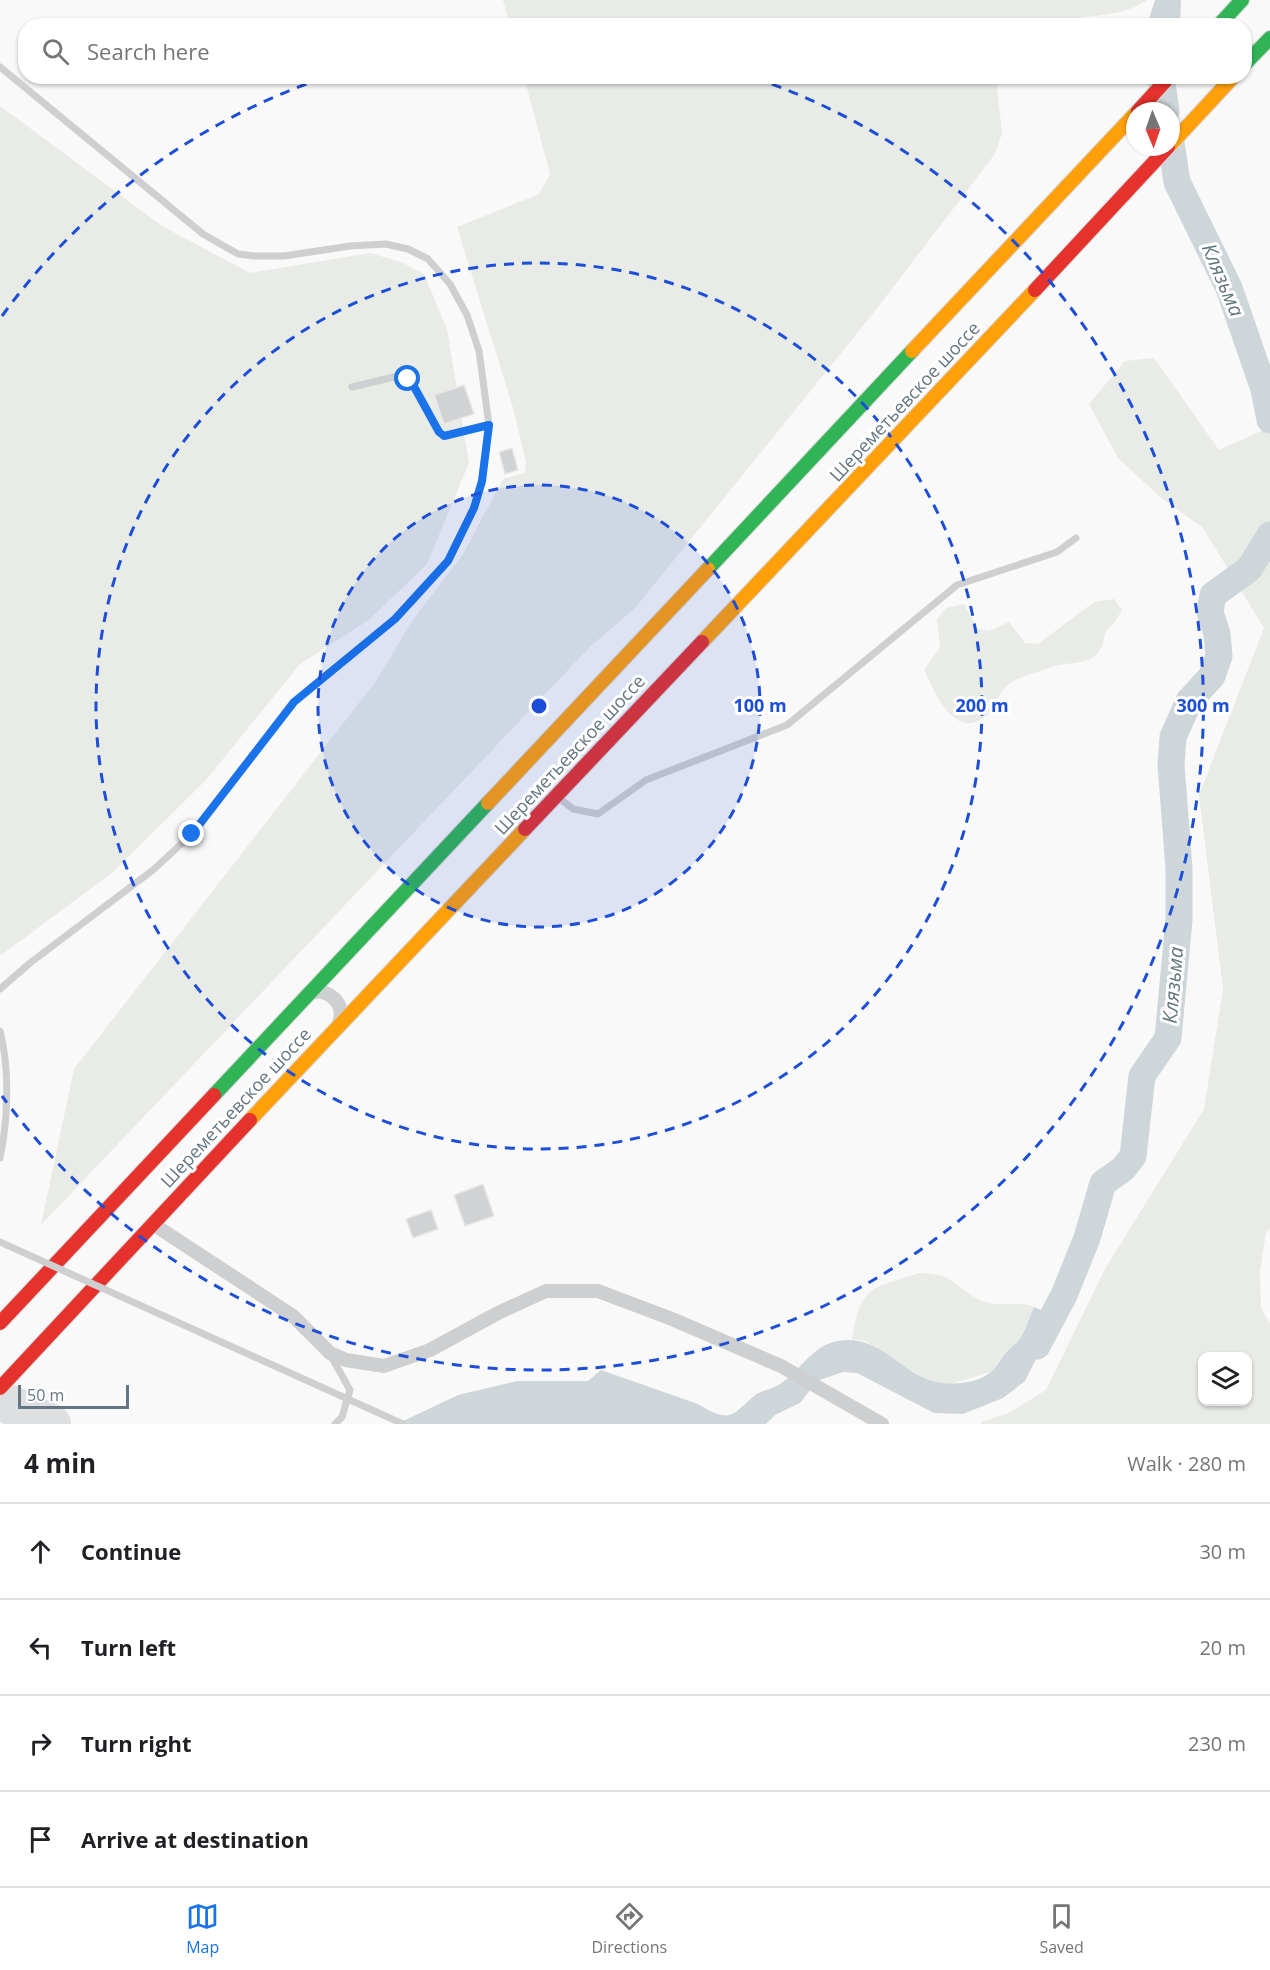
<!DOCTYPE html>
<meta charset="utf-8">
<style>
body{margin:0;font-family:"Open Sans",sans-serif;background:#f2f2f2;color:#202124}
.controls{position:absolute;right:18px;bottom:18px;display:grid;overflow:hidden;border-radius:12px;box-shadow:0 2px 4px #0004}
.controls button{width:54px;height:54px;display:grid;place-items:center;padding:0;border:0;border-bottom:2px solid #e0e0e0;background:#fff;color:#202124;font:30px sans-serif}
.compass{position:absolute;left:1126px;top:102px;width:54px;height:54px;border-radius:50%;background:#fff;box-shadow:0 2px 4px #0004;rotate:178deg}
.scale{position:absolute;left:18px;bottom:15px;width:111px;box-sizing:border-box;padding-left:6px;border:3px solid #657683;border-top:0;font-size:16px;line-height:21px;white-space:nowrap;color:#657683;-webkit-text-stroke:4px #fff;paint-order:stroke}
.stop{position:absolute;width:18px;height:18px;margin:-14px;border:4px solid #1a73e8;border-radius:50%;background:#fff}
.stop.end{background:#1a73e8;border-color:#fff;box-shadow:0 2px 6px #0008}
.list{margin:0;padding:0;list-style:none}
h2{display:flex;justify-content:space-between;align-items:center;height:78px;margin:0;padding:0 24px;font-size:26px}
h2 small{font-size:20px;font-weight:400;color:#757577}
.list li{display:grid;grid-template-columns:39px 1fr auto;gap:18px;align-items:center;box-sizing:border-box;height:96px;padding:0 24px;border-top:2px solid #e0e0e0}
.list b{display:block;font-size:22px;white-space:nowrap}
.list em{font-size:20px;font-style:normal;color:#757577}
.icon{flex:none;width:33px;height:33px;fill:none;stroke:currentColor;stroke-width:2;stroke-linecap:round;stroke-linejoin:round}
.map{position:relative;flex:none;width:1270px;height:1424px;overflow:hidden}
.search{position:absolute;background:#fff;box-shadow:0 2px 4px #0004;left:18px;right:18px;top:18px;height:66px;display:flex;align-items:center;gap:15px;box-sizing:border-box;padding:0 21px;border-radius:24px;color:#757577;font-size:22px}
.sheet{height:462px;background:#fff}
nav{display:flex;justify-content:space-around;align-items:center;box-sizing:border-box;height:84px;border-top:2px solid #e0e0e0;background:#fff;font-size:16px;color:#757577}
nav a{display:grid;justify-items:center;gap:3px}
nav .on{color:#1a73e8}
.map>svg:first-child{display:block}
.green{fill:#e8ebe6;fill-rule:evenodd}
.water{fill:#ced6d9}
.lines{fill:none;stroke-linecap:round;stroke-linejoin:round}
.river{stroke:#ced6d9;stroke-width:27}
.taxiway{stroke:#dedfe0;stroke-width:40}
.building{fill:#d0d2d3;stroke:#e8e8e8;stroke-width:1.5}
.fast-casing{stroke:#d5d6d7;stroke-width:16}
.slow-casing{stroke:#d5d6d7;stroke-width:16}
.jam-casing{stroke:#d5d6d7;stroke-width:16}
.lane{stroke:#cecfd0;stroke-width:7}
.street{stroke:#cecfd0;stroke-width:14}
.fast{stroke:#30b455;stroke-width:14}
.slow{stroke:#ff9f0a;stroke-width:14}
.jam{stroke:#e5322d;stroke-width:14}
.lane-bridge{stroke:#cecfd0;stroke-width:7}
.route{stroke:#1a73e8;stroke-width:8}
.ring{fill:none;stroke:#1d4ed8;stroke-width:3;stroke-dasharray:10 8}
.labels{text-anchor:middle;stroke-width:6;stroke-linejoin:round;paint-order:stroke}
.street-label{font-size:18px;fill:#657683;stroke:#fff}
.water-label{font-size:20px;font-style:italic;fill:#60757c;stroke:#fff}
.centre{fill:#1d4ed8;stroke:#fff;stroke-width:3}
.ring-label{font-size:18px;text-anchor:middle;font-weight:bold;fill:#1d4ed8;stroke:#fff;stroke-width:6;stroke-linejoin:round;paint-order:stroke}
</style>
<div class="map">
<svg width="1270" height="1424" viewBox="0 0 1270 1424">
<rect width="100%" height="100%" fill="#f9f9f9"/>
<g class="green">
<path d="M 503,0 L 1147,0 C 1118,21 1083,11 1050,26 L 510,26 Z"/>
<polygon points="524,77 1000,77 997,87 1002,133 995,154 875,311 636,607 590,647 41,1225 74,1069 376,681 412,621 463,554 503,479 525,473 526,462 513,408 457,227 539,194 550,174"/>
<polygon points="0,106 162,226 250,273 370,253 401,262 424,274 447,329 469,463 427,564 369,620 300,664 206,780 113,872 0,956"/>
<path d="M 1154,358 L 1219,450 L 1270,427 L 1270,1228 L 1266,1233 L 1260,1271 L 1261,1308 L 1270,1324 L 1270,1424 L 982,1424 L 981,1422 L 1009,1413 L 1046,1390 L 1105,1269 L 1204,1109 L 1223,989 L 1199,795 L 1264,628 L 1203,528 L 1159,496 L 1118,458 L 1089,404 L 1125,361 ZM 1202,1356 L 1248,1356 L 1248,1402 L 1202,1402 Z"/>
<path d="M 1114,599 L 1122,610 L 1115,622 L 1105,632 C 1101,671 1073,658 1046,669 C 1035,673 1022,676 1012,682 C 997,691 996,710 983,718 C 953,739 934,690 924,670 L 940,647 L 937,619 L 946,608 L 964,604 L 977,628 L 989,631 L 1009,622 L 1025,643 L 1038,644 L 1094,602 Z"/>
<path d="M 919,1273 C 960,1274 953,1289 983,1301 C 999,1308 1018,1300 1034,1307 L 1018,1342 L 1007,1350 L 991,1372 L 950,1384 L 936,1383 L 923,1378 L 865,1341 L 852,1339 C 861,1285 871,1289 919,1273 Z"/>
</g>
<g class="water">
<polygon points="1155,0 1181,0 1180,25 1147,25"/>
<path d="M 1034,1307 L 1061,1318 L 1044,1343 L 1025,1381 L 1003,1398 L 963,1414 L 934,1413 L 857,1373 L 843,1372 L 817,1381 L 800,1403 L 775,1415 L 766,1424 L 397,1424 L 458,1395 L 517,1381 L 588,1381 L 601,1370 L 698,1404 C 731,1424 731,1416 755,1395 C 762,1390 773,1389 780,1384 C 800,1371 812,1346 837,1341 C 873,1334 893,1362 922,1377 C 940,1387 976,1386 992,1371 C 998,1365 1002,1356 1009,1349 C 1012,1346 1016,1344 1019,1340 C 1025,1331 1029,1318 1034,1307 Z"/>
</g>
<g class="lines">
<g class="river">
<polyline points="1161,76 1166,111"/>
<polyline points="1171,143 1177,182 1229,288 1264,389 1270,420"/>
<polyline points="1037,1346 1064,1295 1087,1238 1103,1183 1123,1169 1133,1156 1142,1076 1168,1038 1179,920 1179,868 1171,765 1173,737 1189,701 1212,676 1219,656 1217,634 1210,612 1213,595 1249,569 1270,535"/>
</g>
<polyline class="taxiway" points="0,1400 51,1424"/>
</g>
<g class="building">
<polygon points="464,385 474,414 444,424 434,395"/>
<polygon points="512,448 518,470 505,474 499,452"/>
<polygon points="483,1184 494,1216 465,1226 454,1195"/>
<polygon points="431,1210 438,1229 413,1238 406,1219"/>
</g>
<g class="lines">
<defs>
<g id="fast">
<polyline points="1218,26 1242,0"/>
<polyline points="1244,65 1270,38"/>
<polyline points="708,569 912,351"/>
<polyline points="214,1095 488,803"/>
</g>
<g id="slow">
<polyline points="1171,144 1234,76"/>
<polyline points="912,351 1135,114"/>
<polyline points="702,642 1035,290"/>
<polyline points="488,803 708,569"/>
<polyline points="250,1120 525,829"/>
</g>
<g id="jam">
<polyline points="1138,111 1170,76"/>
<polyline points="1035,290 1168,147"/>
<polyline points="525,829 702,642"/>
<polyline points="0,1323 214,1095"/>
<polyline points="0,1388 250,1120"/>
</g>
</defs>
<use href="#fast" class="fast-casing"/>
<use href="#slow" class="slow-casing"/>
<use href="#jam" class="jam-casing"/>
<g class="lane">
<polyline points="0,67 203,234 238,254 254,256 284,256 350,246 386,244 408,249 428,259 450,284 467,315 479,351 489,425 482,481 474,508 448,561 416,597 395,619 294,702 192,834 153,870 30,963 0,989"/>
<polyline points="352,387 398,376 413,383 439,432 444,436 489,425"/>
<polyline points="558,797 573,809 598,814 646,780 787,725 957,585 1057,552 1076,538"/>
<path d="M 0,1031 C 10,1070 8,1120 0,1158"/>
<polyline points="331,1356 350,1390 342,1417 335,1424"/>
</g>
<g class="street">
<path d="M 308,994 L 319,991 C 335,995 345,1006 339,1023"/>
<polyline points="153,1224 293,1316 330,1353 346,1360 384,1366 430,1350 498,1313 546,1291 598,1291 672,1319 781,1366 882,1424"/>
</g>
<use href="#fast" class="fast"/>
<use href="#slow" class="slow"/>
<use href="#jam" class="jam"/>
<polyline class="lane-bridge" points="0,1242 403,1424"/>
</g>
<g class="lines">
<polyline class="route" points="192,834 294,702 395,619 448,561 474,508 482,481 489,425 444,436 439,432 412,383 408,379"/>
</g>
<circle cx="539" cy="706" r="221" fill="#1d4ed8" fill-opacity=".12"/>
<g class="ring">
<circle cx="539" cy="706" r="221"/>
<circle cx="539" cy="706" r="443"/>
<path d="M2 316A664 664 0 0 1 323 78M755 78A664 664 0 1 1 2 1096"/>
</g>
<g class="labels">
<g class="street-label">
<text transform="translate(905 402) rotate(-47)" y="6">Шереметьевское шоссе</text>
<text transform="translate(570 755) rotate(-47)" y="6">Шереметьевское шоссе</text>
<text transform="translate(236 1108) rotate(-47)" y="6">Шереметьевское шоссе</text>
</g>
<g class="water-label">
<text transform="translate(1223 280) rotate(67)" y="7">Клязьма</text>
<text transform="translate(1173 985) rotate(-85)" y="7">Клязьма</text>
</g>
</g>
<circle cx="539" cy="706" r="9" class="centre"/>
<g class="ring-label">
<text x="760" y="712">100 m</text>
<text x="982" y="712">200 m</text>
<text x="1203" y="712">300 m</text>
</g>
</svg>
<div class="controls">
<button><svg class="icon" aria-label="layers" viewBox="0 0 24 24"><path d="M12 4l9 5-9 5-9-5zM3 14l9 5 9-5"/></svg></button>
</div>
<svg class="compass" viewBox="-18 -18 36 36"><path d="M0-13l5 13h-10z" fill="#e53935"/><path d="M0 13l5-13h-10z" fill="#757577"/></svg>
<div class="scale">50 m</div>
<div class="stop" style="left:408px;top:379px"></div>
<div class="stop end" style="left:192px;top:834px"></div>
<div class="search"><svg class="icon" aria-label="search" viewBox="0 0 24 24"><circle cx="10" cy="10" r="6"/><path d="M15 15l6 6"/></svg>Search here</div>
</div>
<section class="sheet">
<h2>4 min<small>Walk · 280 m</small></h2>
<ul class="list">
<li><svg class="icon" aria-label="ahead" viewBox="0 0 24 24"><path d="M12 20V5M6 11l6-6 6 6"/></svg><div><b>Continue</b></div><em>30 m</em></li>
<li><svg class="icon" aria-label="left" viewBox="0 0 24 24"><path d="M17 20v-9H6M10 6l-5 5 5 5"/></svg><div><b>Turn left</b></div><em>20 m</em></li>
<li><svg class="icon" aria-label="right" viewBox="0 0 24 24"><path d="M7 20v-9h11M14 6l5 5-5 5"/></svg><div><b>Turn right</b></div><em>230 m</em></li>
<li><svg class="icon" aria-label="arrive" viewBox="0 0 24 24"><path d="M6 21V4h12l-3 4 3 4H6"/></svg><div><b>Arrive at destination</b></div></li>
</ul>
</section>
<nav>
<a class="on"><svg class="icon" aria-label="map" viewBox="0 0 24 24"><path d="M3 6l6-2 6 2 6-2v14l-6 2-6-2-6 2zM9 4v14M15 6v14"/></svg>Map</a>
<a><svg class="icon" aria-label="directions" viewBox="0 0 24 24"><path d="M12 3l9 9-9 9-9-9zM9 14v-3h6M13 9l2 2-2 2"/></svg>Directions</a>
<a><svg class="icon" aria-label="saved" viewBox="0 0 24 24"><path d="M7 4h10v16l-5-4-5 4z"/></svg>Saved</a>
</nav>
